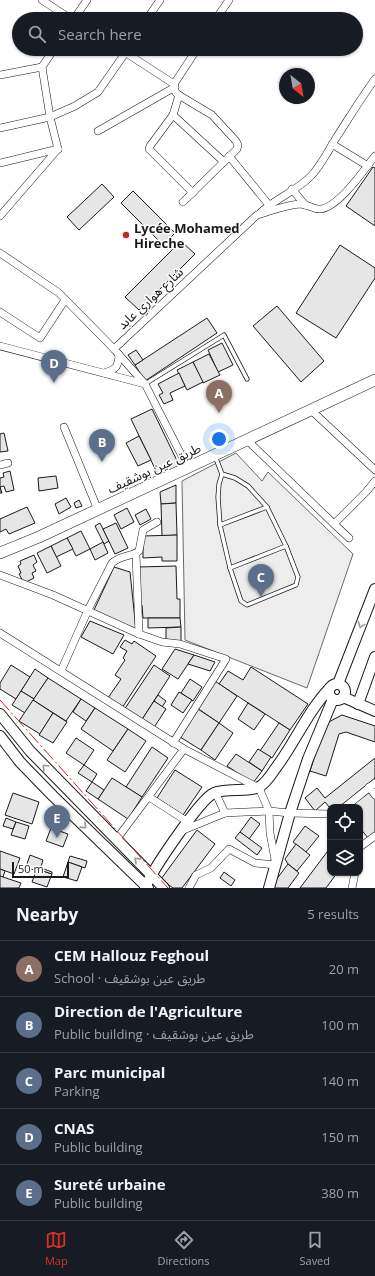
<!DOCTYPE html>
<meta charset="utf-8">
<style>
body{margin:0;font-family:"Open Sans","Noto Sans Arabic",sans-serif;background:#20242c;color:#f1f3f6}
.controls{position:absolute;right:12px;bottom:12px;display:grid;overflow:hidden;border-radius:8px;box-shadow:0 1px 3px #0004}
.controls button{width:36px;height:36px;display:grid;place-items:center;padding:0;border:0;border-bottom:1px solid #363941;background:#171b24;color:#f1f3f6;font:20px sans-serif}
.compass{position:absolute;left:279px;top:68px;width:36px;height:36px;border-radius:50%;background:#171b24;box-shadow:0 1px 3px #0004;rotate:149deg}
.scale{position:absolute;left:12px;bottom:10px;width:57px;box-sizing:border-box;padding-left:4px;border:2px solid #1a1a1a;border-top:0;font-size:11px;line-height:14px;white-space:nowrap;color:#1a1a1a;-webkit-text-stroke:3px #fff;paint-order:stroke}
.you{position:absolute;left:219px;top:439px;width:14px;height:14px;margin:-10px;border:3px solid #fff;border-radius:50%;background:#1a73e8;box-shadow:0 0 0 6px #1a73e833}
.badge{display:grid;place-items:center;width:26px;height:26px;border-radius:50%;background:#d93025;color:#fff;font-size:13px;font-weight:700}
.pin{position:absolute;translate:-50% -33px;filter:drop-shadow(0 1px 2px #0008)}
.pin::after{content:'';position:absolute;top:21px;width:14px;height:12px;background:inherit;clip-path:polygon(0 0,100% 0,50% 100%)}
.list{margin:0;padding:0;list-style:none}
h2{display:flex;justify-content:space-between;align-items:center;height:52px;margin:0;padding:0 16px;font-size:17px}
h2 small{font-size:13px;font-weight:400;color:#9ea1a6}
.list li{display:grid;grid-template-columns:26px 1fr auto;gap:12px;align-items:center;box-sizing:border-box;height:56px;padding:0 16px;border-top:1px solid #363941}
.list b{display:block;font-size:15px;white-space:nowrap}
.list p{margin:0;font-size:13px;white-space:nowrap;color:#9ea1a6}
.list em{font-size:13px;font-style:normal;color:#9ea1a6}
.icon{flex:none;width:22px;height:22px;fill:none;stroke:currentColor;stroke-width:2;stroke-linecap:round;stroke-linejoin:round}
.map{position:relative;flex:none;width:375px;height:888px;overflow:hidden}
.search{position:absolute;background:#171b24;box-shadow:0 1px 3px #0004;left:12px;right:12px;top:12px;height:44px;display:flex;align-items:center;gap:10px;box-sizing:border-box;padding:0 14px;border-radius:22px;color:#9ea1a6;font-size:15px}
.sheet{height:332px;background:#171b24}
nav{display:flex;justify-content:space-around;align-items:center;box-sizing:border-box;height:56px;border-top:1px solid #363941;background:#171b24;font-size:11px;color:#9ea1a6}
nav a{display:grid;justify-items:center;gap:2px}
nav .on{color:#d93025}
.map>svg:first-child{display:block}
.parking{fill:#ededed;stroke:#6a6a6a}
.building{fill:#e6e6e6;stroke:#1a1a1a}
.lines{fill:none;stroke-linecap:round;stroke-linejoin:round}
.lane-casing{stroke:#1a1a1a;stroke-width:5}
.street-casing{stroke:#1a1a1a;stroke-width:8}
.secondary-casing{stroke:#1a1a1a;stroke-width:12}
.primary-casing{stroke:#1a1a1a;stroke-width:12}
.lane{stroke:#fff;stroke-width:3.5}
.street{stroke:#fff;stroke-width:7}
.secondary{stroke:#fff;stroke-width:10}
.primary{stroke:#fff;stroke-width:11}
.power{stroke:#c62828;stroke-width:1;stroke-dasharray:14 3 2 3;stroke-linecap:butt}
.oneway{stroke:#989898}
.poi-dot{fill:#c62828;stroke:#fff;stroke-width:1.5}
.labels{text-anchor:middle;stroke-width:3;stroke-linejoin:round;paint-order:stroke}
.poi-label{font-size:13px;font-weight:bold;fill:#1a1a1a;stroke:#fff;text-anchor:start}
.street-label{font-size:13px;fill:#1a1a1a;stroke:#fff}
</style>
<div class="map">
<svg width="375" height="888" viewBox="0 0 375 888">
<rect width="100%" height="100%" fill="#fff"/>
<polygon class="parking" points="236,453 262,481 268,472 353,554 307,688 185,640 182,481"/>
<g class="building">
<polygon points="373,167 375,168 375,226 346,206"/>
<polygon points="102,184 114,197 79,230 67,217"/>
<polygon points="133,191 175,233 163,245 121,203"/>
<polygon points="181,241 195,254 139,310 125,297"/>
<polygon points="340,245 375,268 375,278 336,338 296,313"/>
<polygon points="277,306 324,361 301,382 253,326"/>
<polygon points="207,318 217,333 145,381 135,365"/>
<polygon points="222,343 233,365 218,372 208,350"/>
<polygon points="136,350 143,360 135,365 128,355"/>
<polygon points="209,354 220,375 203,383 193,362"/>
<polygon points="193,362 203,382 187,390 177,370"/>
<polygon points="179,373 185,386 170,393 173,400 164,404 159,395 163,393 158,384"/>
<polygon points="152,409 180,467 159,477 131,419"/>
<polygon points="4,433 8,451 0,452 0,434"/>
<polygon points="139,436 151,460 138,466 126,443"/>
<polygon points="10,471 14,490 6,492 4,486 0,487 2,493 0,493 0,478 4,477 3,473"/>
<polygon points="56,476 58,488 39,491 38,478"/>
<polygon points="176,485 176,503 161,504 160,492"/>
<polygon points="66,498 71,507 59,514 55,504"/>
<polygon points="79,500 82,506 76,508 74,503"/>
<polygon points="176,503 177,535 162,536 161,504"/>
<polygon points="27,507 35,523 9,534 6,529 0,532 0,519"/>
<polygon points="127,508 134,522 121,529 114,515"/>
<polygon points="146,509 151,519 140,525 135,515"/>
<polygon points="100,523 109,541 104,544 95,526"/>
<polygon points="116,523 128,548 115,554 103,529"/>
<polygon points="81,531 90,549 76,556 67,538"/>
<polygon points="177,535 177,561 162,561 162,557 143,558 143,536"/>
<polygon points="67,538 73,549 56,557 51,546"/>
<polygon points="103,542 108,553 95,560 90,549"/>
<polygon points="51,546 61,566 47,573 37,553"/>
<polygon points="34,555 37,562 33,565 36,571 32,573 34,578 24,583 19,574 21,573 18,566 21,564 20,561"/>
<polygon points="176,566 177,599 180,599 180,618 143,618 142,605 139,605 138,567"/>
<polygon points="114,567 130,572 136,630 94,610"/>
<polygon points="148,618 180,618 181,627 148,628"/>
<polygon points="90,621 124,635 113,654 81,637"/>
<polygon points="181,627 181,641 166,641 166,628"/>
<polygon points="125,640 132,644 134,641 156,656 122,708 108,698 121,679 115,675 125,660 123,658 127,651 120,647"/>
<polygon points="175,649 194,655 178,679 162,669"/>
<polygon points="194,655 215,662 210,671 188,664"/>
<polygon points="11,665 30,677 16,699 0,689 0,683"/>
<polygon points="154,665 170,676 141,721 124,710"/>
<polygon points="251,667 308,704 290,730 219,684 228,671 243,680"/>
<polygon points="35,669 48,678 34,699 21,691"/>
<polygon points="48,678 81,699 66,721 33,700"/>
<polygon points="190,679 202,687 193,701 181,693"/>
<polygon points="215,681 237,696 219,723 197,708"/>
<polygon points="21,691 34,699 25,713 12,705"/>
<polygon points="179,692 192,700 183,713 171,705"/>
<polygon points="158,695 166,701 162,707 154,701"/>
<polygon points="81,699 95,708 86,721 73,712"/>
<polygon points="33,700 53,713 40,734 19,721"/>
<polygon points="154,701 166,709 153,729 141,721"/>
<polygon points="248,703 265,714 254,730 238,719"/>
<polygon points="95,708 128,729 113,751 81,729"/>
<polygon points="198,709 219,723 201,750 180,737"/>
<polygon points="53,713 67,722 53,743 39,735"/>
<polygon points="342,715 375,726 375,742 346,732 339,734 326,776 310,771 325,724"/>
<polygon points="219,723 233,733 215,760 201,750"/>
<polygon points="279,723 290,730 272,758 260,751"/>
<polygon points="128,729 146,741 125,772 107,760"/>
<polygon points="76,738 94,750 84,765 66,753"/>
<polygon points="152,747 168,758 142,797 126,787"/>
<polygon points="258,749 271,757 262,771 249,762"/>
<polygon points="236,754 262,771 253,783 227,766"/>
<polygon points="375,758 375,778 339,807 330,807 330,808 325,802 315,811 305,798 317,788 325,798"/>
<polygon points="84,765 97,774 92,782 78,773"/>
<polygon points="175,770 202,787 183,815 157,798"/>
<polygon points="112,778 142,797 128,819 98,799"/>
<polygon points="92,782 104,790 98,799 86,791"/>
<polygon points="370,792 375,798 375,833 368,838 360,828 360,807 350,807"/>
<polygon points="13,793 39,802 32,824 5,815"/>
<polygon points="251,817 260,824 249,839 240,832"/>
<polygon points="6,818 16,822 13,829 3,826"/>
<polygon points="16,822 29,826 25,839 11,835"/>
<polygon points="305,826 319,836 306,852 293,842"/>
<polygon points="51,828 68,834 63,847 46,841"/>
<polygon points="197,830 215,844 182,888 173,888 161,879"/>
<polygon points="240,832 262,848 257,855 235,838"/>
<polygon points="296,844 310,855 297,871 288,864 285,859"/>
<polygon points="330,848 330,873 337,873 326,888 300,888"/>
<polygon points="0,851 20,858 14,874 0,869"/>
<polygon points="30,855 43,860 40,870 52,874 47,887 32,882 36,871 26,867"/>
<polygon points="70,856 87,861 85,868 68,862"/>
<polygon points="68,862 82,867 77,881 63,877"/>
<polygon points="288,864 299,873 288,888 270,888"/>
<polygon points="0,869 5,871 3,877 0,876"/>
<polygon points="44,869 52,872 52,874 43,871"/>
<polygon points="224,872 235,880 231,886 220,878"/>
<polygon points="0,876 21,883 19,888 0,888"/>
</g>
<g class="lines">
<defs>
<g id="lane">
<polyline points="145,384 224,335 247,379"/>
<polyline points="215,456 222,474 219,484 218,497 220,525 230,568 241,601 247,605 296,585 298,577 286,546 267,507 248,486 235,478 222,474"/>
<polyline points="220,525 267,507"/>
<polyline points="230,568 286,546"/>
</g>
<g id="street">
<polyline points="42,0 71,19"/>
<polyline points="74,19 87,0"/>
<polyline points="147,19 160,0"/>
<polyline points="216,19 229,0"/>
<polyline points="54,49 42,67 50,117 58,149"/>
<polyline points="120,49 174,84 197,49"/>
<polyline points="0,75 42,67"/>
<polyline points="174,84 175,91 177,94 212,115 236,141 238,145 237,149 183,202"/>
<polyline points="179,95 173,115 150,146 149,149 193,193"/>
<polyline points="173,115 224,162"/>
<polyline points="0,128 50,117 75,106 98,92 128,49"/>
<polyline points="98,131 175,87"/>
<polyline points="332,144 368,166"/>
<polyline points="229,156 269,205"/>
<polyline points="0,163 58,149"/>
<polyline points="292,189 305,205"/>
<path d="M 260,213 C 275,199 296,191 310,177 C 321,166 328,151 336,138 C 349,118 361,98 375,79"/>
<polyline points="0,216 58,149"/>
<polyline points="0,253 59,293 114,349 145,384 188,468"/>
<polyline points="0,312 40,338 65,300"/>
<polyline points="0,346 145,384"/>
<path d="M 114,349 L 257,215 C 271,211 285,205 300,204 C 307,204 315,210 320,209 C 338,208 364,170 375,156"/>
<path d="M 104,373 C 116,369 118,368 119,355"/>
<polyline points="311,410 375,470"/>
<polyline points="64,427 98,510"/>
<polyline points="247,440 334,524 366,492 375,481"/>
<polyline points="0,465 8,463"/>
<polyline points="334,524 349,538"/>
<polyline points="136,554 139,634"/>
<polyline points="0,575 53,595 139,634 162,642 180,644 226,659 173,743"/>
<polyline points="0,633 184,749 259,788 269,811 270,833 276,865 255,863 229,849 211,868 196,875 189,888"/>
<path d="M 61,671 L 88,610 L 112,563 C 121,555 131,557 139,551 L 143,530 L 157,522"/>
<polyline points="369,787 375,795"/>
<polyline points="215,792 225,813"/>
<polyline points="149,797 188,822"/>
<polyline points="345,807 375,783"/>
<polyline points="181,831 225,813 269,811 290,813 330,814"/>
<polyline points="116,840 184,749"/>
<polyline points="360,847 375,836"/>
<polyline points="352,888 355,873"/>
</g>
<g id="secondary">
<circle cx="337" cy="692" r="8"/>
<polyline points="338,684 375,589"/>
<polyline points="343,697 375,711"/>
<polyline points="358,704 375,657"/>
<polyline points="0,714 30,751 164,888"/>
<polyline points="0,736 20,762 53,796 148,888"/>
<path d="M 145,888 C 151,872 200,799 214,793 C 224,788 251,792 259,787 C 266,783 271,775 275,769 C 295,743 307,712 330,688"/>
<polyline points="269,888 290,813 308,759 333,699"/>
</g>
<polyline id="primary" points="0,553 39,537 375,380"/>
</defs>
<use href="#lane" class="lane-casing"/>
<use href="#street" class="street-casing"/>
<use href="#secondary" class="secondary-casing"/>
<use href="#primary" class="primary-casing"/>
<use href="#lane" class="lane"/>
<use href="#street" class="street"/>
<use href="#secondary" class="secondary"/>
<use href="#primary" class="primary"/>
<polyline class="power" points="0,700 168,888"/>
</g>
<defs><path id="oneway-chevron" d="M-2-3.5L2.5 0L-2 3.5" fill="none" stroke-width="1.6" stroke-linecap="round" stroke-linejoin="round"/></defs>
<g class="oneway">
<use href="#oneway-chevron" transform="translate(361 625) rotate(111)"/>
<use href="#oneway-chevron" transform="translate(45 767) rotate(-135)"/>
<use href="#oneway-chevron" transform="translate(84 826) rotate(44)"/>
<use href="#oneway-chevron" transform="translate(137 860) rotate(-136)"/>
</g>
<circle class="poi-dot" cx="126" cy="235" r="4"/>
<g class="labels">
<g class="poi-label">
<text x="134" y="233">Lycée Mohamed<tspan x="134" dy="15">Hireche</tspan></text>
</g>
<g class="street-label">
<text transform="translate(150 298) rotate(-43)" y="5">شارع هواري عابد</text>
<text transform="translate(154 468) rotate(-25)" y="5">طريق عين بوشقيف</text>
</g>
</g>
</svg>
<div class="controls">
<button><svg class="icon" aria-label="locate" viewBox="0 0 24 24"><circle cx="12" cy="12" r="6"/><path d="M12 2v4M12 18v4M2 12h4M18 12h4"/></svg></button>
<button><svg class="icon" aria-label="layers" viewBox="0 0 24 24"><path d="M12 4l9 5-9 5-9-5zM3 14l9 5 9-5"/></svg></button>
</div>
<svg class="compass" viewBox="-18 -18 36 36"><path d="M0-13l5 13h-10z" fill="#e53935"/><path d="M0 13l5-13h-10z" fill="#9ea1a6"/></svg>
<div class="scale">50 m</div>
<div class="you"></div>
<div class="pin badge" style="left:219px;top:413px;background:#8d6e63">A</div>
<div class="pin badge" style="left:102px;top:462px;background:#5c6f8a">B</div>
<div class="pin badge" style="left:261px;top:597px;background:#5c6f8a">C</div>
<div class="pin badge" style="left:54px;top:383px;background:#5c6f8a">D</div>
<div class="pin badge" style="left:57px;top:838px;background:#5c6f8a">E</div>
<div class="search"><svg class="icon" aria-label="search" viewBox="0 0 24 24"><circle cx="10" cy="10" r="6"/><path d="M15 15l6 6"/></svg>Search here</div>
</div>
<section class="sheet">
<h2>Nearby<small>5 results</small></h2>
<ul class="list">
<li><span class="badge" style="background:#8d6e63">A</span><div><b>CEM Hallouz Feghoul</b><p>School · طريق عين بوشقيف</p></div><em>20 m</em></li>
<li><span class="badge" style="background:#5c6f8a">B</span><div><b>Direction de l'Agriculture</b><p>Public building · طريق عين بوشقيف</p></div><em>100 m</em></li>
<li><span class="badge" style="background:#5c6f8a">C</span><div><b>Parc municipal</b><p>Parking</p></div><em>140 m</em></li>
<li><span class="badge" style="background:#5c6f8a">D</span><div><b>CNAS</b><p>Public building</p></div><em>150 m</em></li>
<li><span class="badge" style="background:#5c6f8a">E</span><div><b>Sureté urbaine</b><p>Public building</p></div><em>380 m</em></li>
</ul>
</section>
<nav>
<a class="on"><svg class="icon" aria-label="map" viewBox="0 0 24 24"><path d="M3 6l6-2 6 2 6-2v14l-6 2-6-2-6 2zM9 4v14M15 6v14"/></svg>Map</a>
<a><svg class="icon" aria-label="directions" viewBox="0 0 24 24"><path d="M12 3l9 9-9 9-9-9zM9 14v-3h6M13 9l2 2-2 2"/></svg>Directions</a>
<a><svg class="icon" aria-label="saved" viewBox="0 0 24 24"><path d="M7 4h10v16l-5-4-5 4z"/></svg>Saved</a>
</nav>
